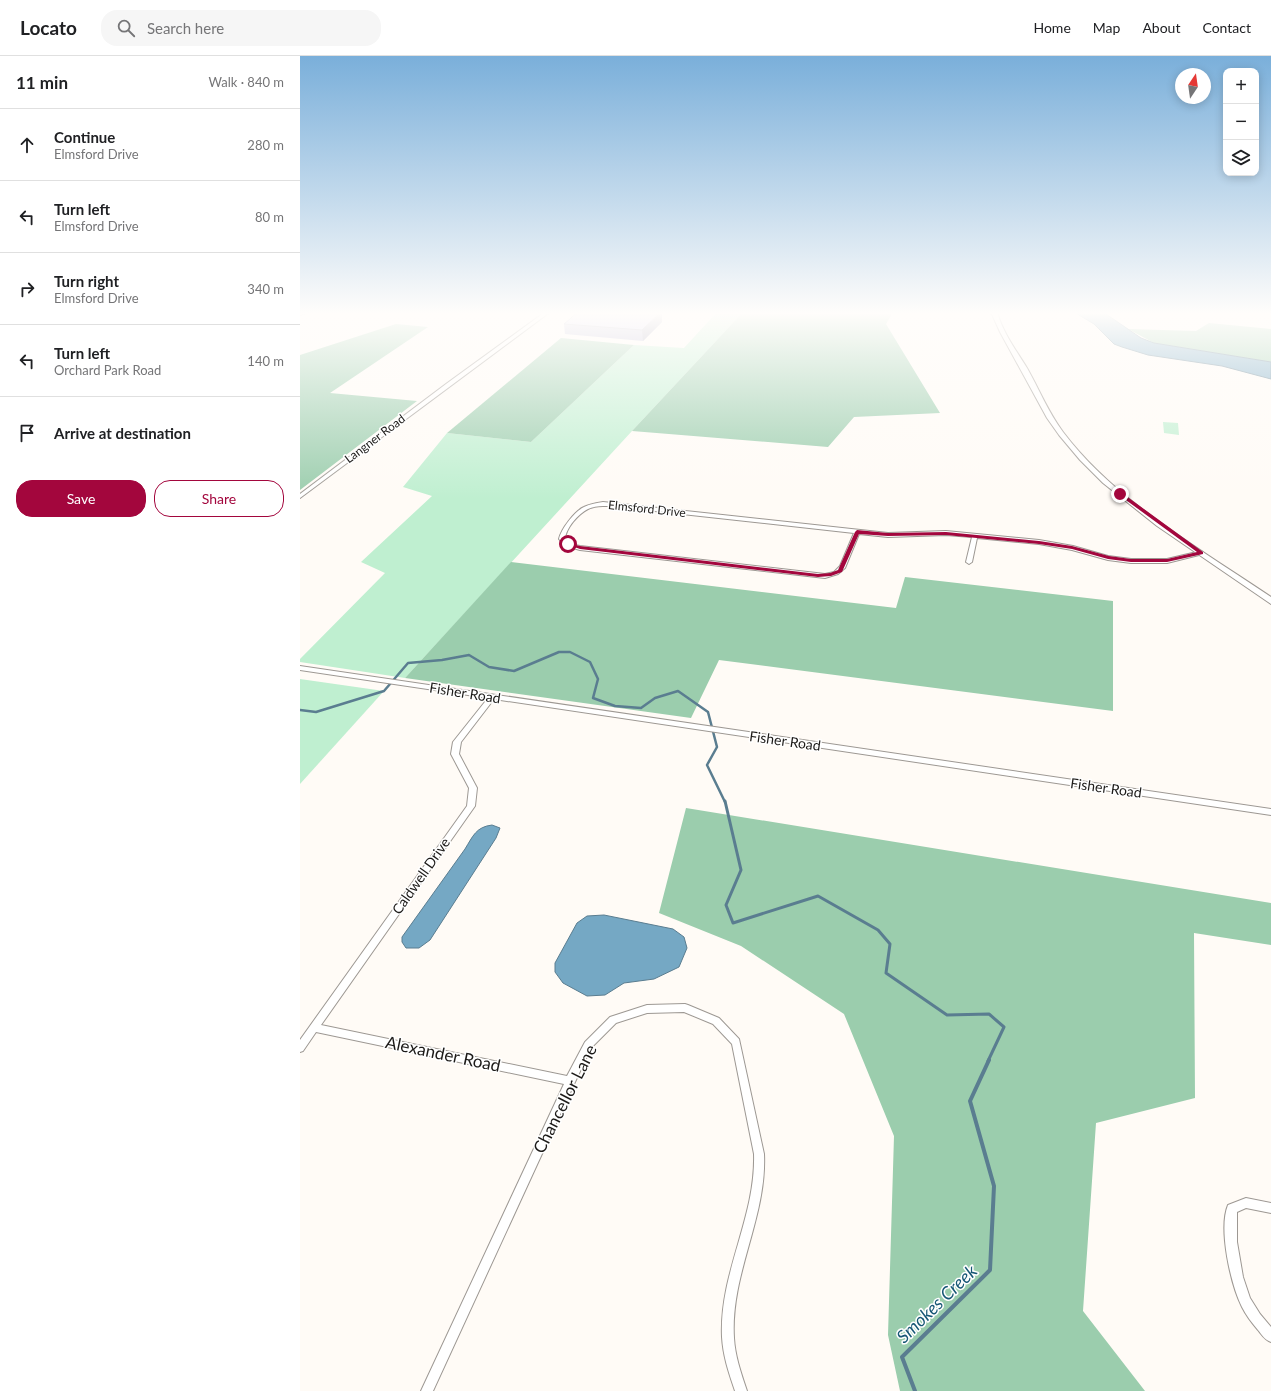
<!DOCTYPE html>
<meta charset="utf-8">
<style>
body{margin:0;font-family:Lato,sans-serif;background:#f6f6f6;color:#202124}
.controls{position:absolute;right:12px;top:12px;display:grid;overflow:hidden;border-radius:8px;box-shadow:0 2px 10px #0003}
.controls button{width:36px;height:36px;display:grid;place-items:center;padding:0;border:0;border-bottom:1px solid #e0e0e0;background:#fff;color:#202124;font:20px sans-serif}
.compass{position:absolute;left:875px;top:12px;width:36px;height:36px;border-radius:50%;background:#fff;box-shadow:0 2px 10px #0003;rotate:13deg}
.stop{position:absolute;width:12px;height:12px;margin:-9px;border:3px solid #a3063d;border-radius:50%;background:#fff}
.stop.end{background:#a3063d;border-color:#fff;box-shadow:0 1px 4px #0008}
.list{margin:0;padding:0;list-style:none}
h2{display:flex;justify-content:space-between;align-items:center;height:52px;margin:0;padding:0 16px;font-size:17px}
h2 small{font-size:13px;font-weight:400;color:#757577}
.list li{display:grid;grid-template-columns:26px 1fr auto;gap:12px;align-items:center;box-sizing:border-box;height:72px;padding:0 16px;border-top:1px solid #e0e0e0}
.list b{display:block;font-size:15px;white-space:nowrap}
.list p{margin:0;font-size:13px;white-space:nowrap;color:#757577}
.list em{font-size:13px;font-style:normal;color:#757577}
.actions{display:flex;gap:8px;padding:12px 16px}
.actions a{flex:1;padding:9px 0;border:1px solid #a3063d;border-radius:16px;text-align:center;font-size:14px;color:#a3063d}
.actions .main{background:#a3063d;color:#fff}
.icon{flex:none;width:22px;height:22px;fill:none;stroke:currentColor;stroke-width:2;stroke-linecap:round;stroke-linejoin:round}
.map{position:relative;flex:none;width:971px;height:1335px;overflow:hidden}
header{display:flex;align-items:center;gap:24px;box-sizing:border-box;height:56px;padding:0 20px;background:#fff;border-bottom:1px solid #e0e0e0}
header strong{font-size:19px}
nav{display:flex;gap:22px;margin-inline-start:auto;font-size:14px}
.search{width:280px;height:36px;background:#f6f6f6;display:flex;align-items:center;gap:10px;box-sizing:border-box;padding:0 14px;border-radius:16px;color:#757577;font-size:15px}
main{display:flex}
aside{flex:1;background:#fff}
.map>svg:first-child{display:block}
.green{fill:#bfefd0}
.forest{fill:#9bcdad}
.water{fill:#75a8c4;stroke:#5a7d90}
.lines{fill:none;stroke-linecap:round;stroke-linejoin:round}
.stream-far2{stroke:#5a7d90;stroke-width:2.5}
.stream-far1{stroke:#5a7d90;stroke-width:3}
.stream{stroke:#5a7d90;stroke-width:4}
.street-casing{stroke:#9d9893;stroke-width:2}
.secondary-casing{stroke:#9d9893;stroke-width:2}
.highway-casing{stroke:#9d9893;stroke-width:2}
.street{fill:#fff;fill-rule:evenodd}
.secondary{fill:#fff;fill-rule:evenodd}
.highway{fill:#fff;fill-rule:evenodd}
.wall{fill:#b3b3d4}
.shaded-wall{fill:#9292ad}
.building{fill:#d0d0f7;stroke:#9292ad}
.route{fill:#a3063d}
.labels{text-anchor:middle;stroke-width:3;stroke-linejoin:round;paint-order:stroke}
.far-street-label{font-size:12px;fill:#1c1a18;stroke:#fff}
.street-label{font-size:14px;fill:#1c1a18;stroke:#fff}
.near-street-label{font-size:17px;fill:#1c1a18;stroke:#fff}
.near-water-label{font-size:18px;font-style:italic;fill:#175775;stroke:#fff}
</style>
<header>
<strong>Locato</strong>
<div class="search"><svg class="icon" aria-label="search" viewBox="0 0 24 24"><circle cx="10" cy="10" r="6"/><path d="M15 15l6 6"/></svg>Search here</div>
<nav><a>Home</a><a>Map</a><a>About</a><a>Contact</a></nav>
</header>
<main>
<aside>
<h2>11 min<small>Walk · 840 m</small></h2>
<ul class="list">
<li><svg class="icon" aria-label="ahead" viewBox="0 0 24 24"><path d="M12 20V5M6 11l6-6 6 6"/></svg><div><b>Continue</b><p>Elmsford Drive</p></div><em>280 m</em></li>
<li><svg class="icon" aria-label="left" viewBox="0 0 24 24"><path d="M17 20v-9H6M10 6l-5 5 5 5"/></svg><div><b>Turn left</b><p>Elmsford Drive</p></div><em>80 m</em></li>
<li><svg class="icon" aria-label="right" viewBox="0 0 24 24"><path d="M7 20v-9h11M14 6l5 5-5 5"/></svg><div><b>Turn right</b><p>Elmsford Drive</p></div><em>340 m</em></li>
<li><svg class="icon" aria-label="left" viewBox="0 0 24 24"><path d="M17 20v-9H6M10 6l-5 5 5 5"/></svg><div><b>Turn left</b><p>Orchard Park Road</p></div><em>140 m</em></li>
<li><svg class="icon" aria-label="arrive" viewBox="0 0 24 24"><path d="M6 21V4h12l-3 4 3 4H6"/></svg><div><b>Arrive at destination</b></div></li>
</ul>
<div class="actions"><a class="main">Save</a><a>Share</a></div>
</aside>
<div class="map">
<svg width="971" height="1335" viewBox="0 0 971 1335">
<rect width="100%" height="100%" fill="#fffbf6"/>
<g class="green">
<polygon points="417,256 443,256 332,375 105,622 0,606 0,603 85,517 61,506 132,440 103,431 147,377 231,386 334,289 384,292"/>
<polygon points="863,366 878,367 879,379 864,377"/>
<polygon points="0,623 84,635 0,728"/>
</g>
<g class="forest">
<polygon points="443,256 593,256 586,268 640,357 554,361 528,391 332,375"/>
<polygon points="909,267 971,273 971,306 854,287 828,273 896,275"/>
<polygon points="96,268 128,271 30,337 117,345 0,434 0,299"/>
<polygon points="261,282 334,289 231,386 147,377"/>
<polygon points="211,506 596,552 605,521 813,545 813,655 419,604 391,662 105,622"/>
<polygon points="386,752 971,847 971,889 894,877 895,1042 796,1067 783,1255 845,1335 600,1335 588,1279 594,1080 544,958 441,890 359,857"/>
</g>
<g class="water">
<polygon points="774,256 803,256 841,282 854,287 971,306 971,323 922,310 848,299 822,291 814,288 794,268"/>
<path d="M 192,769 L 200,772 L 196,782 L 130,884 L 119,892 L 106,892 L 102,886 L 102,881 L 165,793 C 173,780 176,771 192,769 Z"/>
<polygon points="304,859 373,873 384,881 387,892 379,911 354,923 324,927 305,939 287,940 263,927 255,916 255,907 277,867 287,860"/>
</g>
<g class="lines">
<polyline class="stream-far2" points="0,654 16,656 84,635 108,607 142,604 169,599 189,611 214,615 259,596 270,596 290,606 298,623 293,642 315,650 341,652 355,642 378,635 408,656 417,691 407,709 425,746"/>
<polyline class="stream-far1" points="425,745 441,814 426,849 433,867 518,840 578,874 590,888 586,917 647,959 689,958 704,971 688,1005"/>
<polyline class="stream" points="615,1335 602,1301 690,1214 694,1130 670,1045 689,1004"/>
<defs>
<g id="street">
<polygon points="245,256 250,256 0,442 0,438 146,328"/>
<path d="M 303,446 L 588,477 L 646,475 L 739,484 L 773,490 L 808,500 L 831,503 L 867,503 L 901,495 L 904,497 L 903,498 L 867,507 L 831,507 L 808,504 L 772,494 L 739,488 L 677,482 L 672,506 L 669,508 L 666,506 L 672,481 L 646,479 L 588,481 L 559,478 L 545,512 L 538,518 L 525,522 L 280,494 L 266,490 L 259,483 C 261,473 275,455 284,451 C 290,448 297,447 303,446 ZM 303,450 L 309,450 L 554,477 L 540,510 L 534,516 L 525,518 L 280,490 L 270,488 L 265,483 C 266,472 278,458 288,453 C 292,451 298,450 303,450 Z"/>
<path d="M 0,610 L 971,753 L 971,759 L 194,643 L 161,686 L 159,698 L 177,732 L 175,750 L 21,969 L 267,1020 L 285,986 L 310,961 L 347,949 L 385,948 L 388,949 L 419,962 L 439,983 L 464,1098 C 467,1162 430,1218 434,1282 C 435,1300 441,1317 447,1335 L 435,1335 C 429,1317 423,1300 422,1281 C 419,1217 456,1162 454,1098 L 432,988 L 413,968 L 384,956 L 347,957 L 316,967 L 291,992 L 275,1026 L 133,1335 L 121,1335 L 264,1028 L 16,976 L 3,995 L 0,996 L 0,984 L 167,750 L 169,732 L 151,698 L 153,686 L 188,642 L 0,614 Z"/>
<path d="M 946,1142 L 971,1147 L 971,1157 L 946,1152 L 937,1156 L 937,1186 L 943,1221 L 950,1242 L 960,1258 L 971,1271 L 971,1286 C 965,1284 962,1279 958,1274 C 952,1267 946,1259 942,1251 C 931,1229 918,1173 928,1149 Z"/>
</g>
<path id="secondary" d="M 691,256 L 697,256 C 703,277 716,294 727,312 C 739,333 748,356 763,376 C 815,445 900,493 971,541 L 971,548 L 857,470 L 803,427 L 780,404 L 759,379 L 747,362 L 700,276 Z"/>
<polygon id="highway" points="0,256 8,256 0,259"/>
</defs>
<use href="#street" class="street-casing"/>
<use href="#secondary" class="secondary-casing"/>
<use href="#highway" class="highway-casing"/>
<use href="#street" class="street"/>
<use href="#secondary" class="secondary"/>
<use href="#highway" class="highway"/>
</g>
<polygon class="wall" points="362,266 343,285 265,278 264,268"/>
<polygon class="shaded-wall" points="361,256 362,256 362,266 343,285 342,274"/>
<polygon class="building" points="278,256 361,256 342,274 264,268"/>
<linearGradient id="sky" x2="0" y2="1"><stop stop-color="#7aafda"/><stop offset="0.58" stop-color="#fffdfb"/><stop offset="1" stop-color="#fffdfb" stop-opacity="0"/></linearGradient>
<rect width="971" height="443" fill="url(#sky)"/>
<polygon class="route" points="819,437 822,437 903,496 903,498 867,506 831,506 808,503 772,493 739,488 646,479 588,480 559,478 542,516 531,520 518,521 280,493 266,488 268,487 280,490 518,518 530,517 538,514 555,476 557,474 588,477 646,476 739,485 772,490 809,500 831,503 867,503 897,496 819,439"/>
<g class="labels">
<g class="far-street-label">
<text transform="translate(75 383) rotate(-37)" y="4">Langner Road</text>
<text transform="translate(347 453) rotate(6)" y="4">Elmsford Drive</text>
</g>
<g class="street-label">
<text transform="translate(165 637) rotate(9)" y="5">Fisher Road</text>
<text transform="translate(485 685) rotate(8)" y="5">Fisher Road</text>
<text transform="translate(806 732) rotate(8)" y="5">Fisher Road</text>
<text transform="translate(121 820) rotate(-55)" y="5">Caldwell Drive</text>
</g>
<g class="near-street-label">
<text transform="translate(143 998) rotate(12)" y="6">Alexander Road</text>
<text transform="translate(265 1043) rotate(-63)" y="6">Chancellor Lane</text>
</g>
<g class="near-water-label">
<text transform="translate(637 1248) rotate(-44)" y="6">Smokes Creek</text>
</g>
</g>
</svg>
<div class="controls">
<button>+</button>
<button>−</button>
<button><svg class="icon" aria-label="layers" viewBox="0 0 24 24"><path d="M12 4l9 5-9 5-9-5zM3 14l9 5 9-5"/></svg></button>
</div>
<svg class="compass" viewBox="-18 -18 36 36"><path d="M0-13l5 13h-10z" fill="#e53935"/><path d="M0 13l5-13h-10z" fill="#757577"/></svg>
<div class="stop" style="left:268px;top:488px"></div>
<div class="stop end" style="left:820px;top:438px"></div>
</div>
</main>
